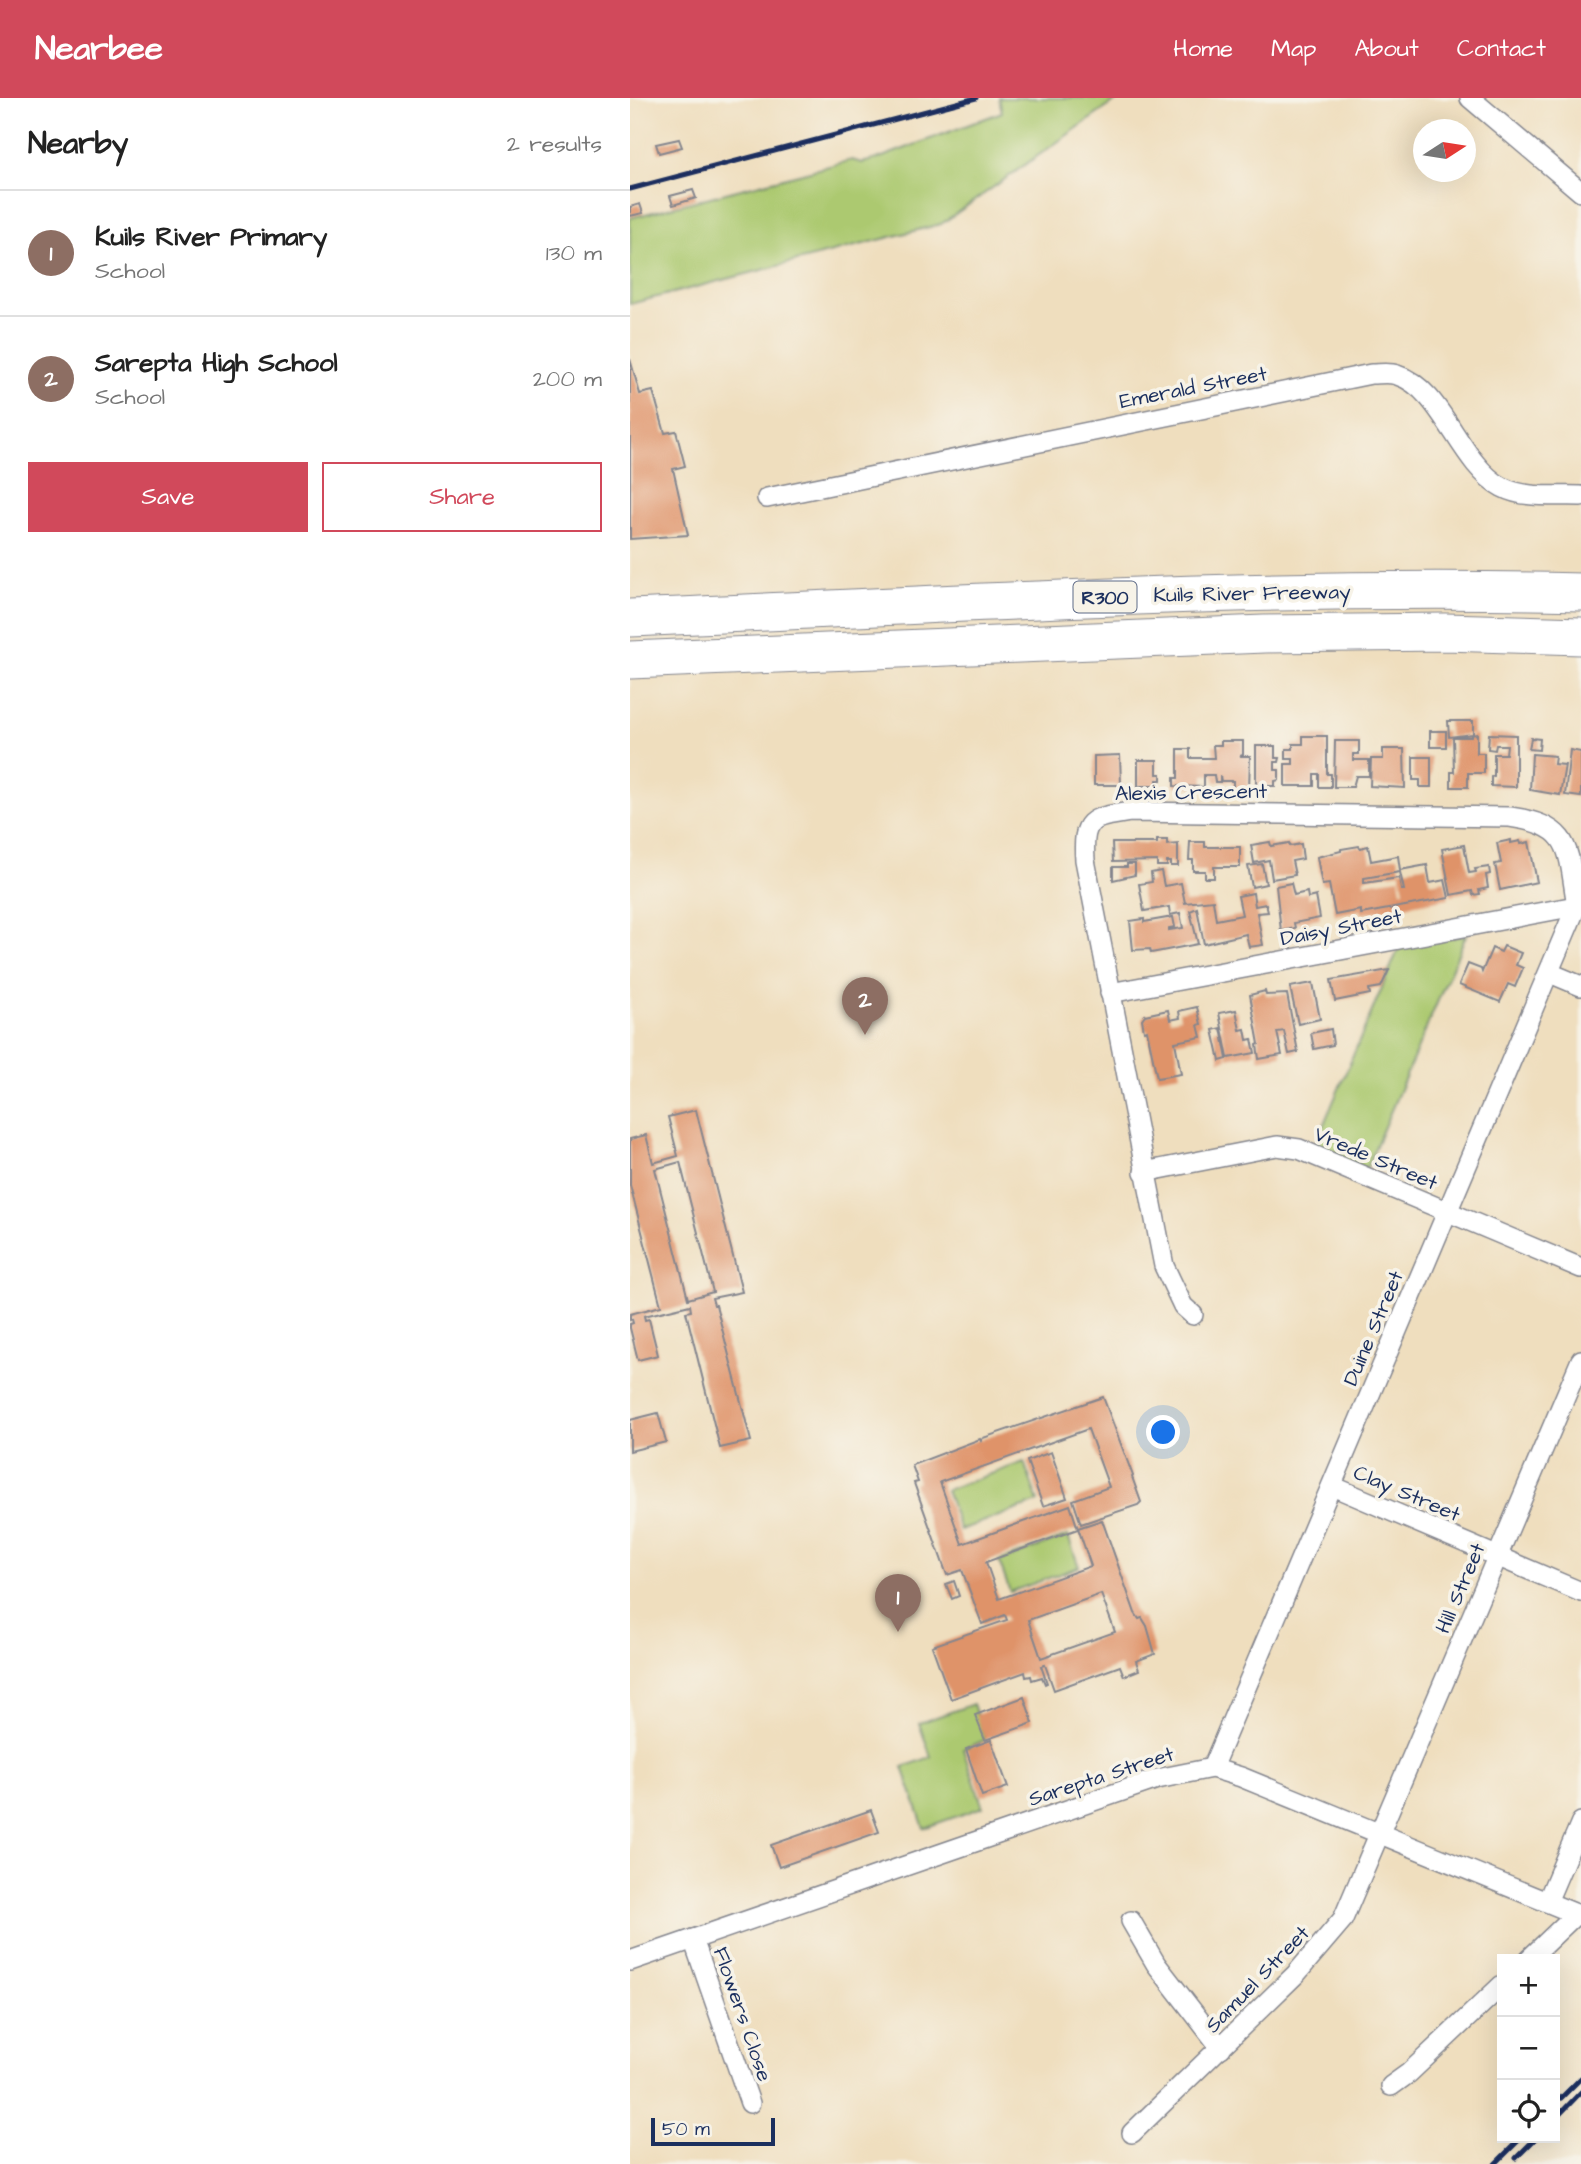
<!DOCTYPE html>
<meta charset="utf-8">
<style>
body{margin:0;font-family:"Architects Daughter",sans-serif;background:#f2f2f2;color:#222}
.controls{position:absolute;right:21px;bottom:21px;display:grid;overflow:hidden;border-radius:0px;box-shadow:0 7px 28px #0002}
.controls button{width:63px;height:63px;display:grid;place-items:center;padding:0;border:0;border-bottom:2px solid #e0e0e0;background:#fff;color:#222;font:35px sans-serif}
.compass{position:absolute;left:783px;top:21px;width:63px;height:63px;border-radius:50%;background:#fff;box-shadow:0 7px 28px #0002;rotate:78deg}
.scale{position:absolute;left:21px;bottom:18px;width:124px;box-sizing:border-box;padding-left:7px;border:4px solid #1b2f5e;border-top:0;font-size:19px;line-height:24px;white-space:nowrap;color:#1b2f5e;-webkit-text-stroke:5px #f7f3e8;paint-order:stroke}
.you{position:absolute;left:534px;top:1335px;width:24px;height:24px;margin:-18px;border:5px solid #fff;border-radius:50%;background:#1a73e8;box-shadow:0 0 0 10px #1a73e833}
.badge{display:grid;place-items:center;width:46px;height:46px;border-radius:50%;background:#d1495b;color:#fff;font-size:23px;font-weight:700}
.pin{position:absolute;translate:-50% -58px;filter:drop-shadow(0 2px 4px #0008)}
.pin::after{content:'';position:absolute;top:37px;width:24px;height:21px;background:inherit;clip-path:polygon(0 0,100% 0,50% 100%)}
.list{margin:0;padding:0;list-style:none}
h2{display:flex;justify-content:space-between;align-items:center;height:91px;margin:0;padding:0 28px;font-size:30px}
h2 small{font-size:23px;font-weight:400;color:#767676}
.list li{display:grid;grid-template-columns:46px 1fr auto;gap:21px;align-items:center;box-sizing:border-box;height:126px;padding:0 28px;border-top:2px solid #e0e0e0}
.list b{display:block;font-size:26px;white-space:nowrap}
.list p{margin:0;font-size:23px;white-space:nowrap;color:#767676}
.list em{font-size:23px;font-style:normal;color:#767676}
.actions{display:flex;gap:14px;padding:21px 28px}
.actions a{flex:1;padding:16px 0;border:2px solid #d1495b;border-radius:0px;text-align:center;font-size:24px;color:#d1495b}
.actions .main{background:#d1495b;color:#fff}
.icon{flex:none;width:38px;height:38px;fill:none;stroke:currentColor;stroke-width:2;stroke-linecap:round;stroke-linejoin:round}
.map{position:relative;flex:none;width:951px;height:2066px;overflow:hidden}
header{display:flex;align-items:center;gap:42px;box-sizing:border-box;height:98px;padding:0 35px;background:#d1495b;color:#fff}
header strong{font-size:33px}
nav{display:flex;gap:38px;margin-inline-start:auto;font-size:24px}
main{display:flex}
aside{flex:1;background:#fff}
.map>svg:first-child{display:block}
.green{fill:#acc970;stroke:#647c67;stroke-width:2}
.building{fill:#df9369;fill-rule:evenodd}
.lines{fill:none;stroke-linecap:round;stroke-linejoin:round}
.street-casing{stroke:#85868e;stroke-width:22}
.highway-casing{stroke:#85868e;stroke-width:39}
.street{stroke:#fff;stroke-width:19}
.highway{stroke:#fff;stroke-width:37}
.rail{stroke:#1b2f5e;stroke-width:5}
.labels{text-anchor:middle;stroke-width:7;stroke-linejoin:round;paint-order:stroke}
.shield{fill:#f7f3e8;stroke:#5d6a87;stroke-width:2}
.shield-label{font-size:19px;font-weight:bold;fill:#1b2f5e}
.street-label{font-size:21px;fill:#1b2f5e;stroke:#f7f3e8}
</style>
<header>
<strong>Nearbee</strong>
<nav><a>Home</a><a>Map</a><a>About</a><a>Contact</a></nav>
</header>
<main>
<aside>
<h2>Nearby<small>2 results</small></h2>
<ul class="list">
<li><span class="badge" style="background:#8d6e63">1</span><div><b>Kuils River Primary</b><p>School</p></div><em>130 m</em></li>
<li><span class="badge" style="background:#8d6e63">2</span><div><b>Sarepta High School</b><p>School</p></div><em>200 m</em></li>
</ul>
<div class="actions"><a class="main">Save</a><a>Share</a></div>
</aside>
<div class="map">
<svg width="951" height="2066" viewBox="0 0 951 2066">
<rect width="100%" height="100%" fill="#f7f3e8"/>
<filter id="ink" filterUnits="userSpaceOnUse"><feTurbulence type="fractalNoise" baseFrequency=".0143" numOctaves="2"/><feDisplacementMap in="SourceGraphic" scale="14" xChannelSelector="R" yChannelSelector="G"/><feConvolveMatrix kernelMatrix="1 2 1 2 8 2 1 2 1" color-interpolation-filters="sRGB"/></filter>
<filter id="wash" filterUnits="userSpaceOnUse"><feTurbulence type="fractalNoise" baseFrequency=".00686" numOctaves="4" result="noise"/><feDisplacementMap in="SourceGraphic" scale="28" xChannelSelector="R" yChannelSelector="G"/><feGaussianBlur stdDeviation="1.57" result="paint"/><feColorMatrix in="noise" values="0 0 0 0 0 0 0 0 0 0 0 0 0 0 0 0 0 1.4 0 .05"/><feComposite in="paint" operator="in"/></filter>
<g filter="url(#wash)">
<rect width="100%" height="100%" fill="#efdebe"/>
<g class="green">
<polygon points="369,0 490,0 311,126 0,206 0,120 222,62 232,65 247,61 372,14"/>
<polygon points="836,837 736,1071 684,1049 769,850"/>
<polygon points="394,1364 408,1404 330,1432 316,1392"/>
<polygon points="438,1438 449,1469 380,1494 369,1463"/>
<polygon points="343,1606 355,1642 333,1651 353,1709 294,1730 273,1669 301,1659 289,1625"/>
</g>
<g id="blocks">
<g class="building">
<polygon points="49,41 52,49 29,55 26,46"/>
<polygon points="63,92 66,100 43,107 40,98"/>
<polygon points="10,106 13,115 0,118 0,109"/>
<polygon points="0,261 10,296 23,293 35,335 46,333 55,368 43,371 58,437 0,441"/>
<polygon points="818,623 843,623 843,636 819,639"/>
<rect x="800" y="633" width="16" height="16"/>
<polygon points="847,636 847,655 854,655 854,675 838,675 838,689 821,689 821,674 824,674 823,639 841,639 841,637"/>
<polygon points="859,636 886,637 886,689 861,688 861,679 864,678 864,656 876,656 877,647 866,647 865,652 858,651"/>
<polygon points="673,638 697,638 697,676 701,676 701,689 689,689 689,676 684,676 684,688 655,688 655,666 663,666 663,661 656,661 656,651 663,651 663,646 673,646"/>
<polygon points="901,640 910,641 909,652 899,651"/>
<polygon points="591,643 613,643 613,657 610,658 620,658 619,691 603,691 603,683 591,683 590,678 590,684 585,684 584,677 574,677 574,689 544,688 544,680 548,680 548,651 560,651 560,660 584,660 583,647 591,647"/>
<polygon points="705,643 729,643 729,656 723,656 723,662 739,662 739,678 726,678 723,689 704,689"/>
<polygon points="626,648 645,648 645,660 650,660 649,664 645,664 645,672 649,672 649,682 645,683 645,688 626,688"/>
<polygon points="753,651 774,651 775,690 740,688 741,661 753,661"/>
<polygon points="940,652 951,654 951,699 935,697"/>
<polygon points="902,656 925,658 924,666 935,667 930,697 900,692"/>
<polygon points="490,657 491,687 464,687 464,658"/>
<polygon points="783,659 801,659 801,689 790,689 790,682 783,682"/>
<polygon points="508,662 527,662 527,676 531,676 531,682 527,682 527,688 508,688"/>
<polygon points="527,742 537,742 537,747 548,746 548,768 541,768 541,764 537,764 537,768 527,768 527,763 483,764 482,745 527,745"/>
<polygon points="881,742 881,745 890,743 891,746 899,744 907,784 870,792 865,766 871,765 867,745"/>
<polygon points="560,744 575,744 575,749 610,749 610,769 584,769 584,780 575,780 575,773 563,773 563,762 559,762"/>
<polygon points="640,744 641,748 659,745 660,748 671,746 673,761 662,763 665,777 642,781 639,762 624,765 621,747"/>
<polygon points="834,747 839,775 846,774 845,771 859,769 860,776 856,777 858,790 849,792 850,796 843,797 842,793 821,797 812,751"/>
<path d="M 729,748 L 730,750 L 738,748 L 741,763 L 768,758 L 770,772 L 797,767 L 800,785 L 815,782 L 819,800 L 731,816 L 731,812 L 705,817 L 699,786 L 692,787 L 687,759 L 711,753 L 711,751 ZM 770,774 L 774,792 L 771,792 L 769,780 L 734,785 L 734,780 Z"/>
<polygon points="497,766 505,766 505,777 483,782 483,769 497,769"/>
<polygon points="632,766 636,786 622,789 618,768"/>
<polygon points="531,773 534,788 551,785 555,805 583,802 586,822 612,817 608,798 623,795 625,808 636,806 638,814 627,815 633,847 619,849 616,836 574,846 567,810 560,813 568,846 521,855 520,851 503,852 500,823 514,821 514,824 543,819 545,829 539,830 539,832 553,830 550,815 540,817 539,809 514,813 509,786 522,784 521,775"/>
<polygon points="661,785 664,797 677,794 678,800 686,798 690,820 664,825 665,830 651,833 646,788"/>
<polygon points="874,848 891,855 886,867 893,870 885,889 878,886 870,904 829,887 838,866 851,871 852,874 862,850 871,854"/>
<polygon points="759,872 751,889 739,891 740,896 705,903 701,882"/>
<polygon points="683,885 690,921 668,926 660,889"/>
<polygon points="635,893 636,897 657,896 668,954 659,956 654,933 647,934 652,957 629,961 627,947 629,946 620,897"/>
<polygon points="567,909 571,926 568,927 571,939 545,944 551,976 527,980 517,932 514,933 512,921 515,917 538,912 540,922 550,920 549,913"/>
<polygon points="606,912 610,932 615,931 617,942 622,941 625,955 598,960 589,915"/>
<polygon points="591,930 597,961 590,963 583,932"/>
<polygon points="701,931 703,947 684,951 681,935"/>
<path d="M 66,1012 L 112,1194 L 82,1200 L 84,1207 L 86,1207 L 121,1343 L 90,1350 L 56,1214 L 61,1213 L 60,1207 L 14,1218 L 15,1222 L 19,1221 L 28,1257 L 8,1262 L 0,1230 L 0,1226 L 3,1225 L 2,1221 L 0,1222 L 0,1216 L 31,1208 L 0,1087 L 0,1041 L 16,1037 L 23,1065 L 48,1058 L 38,1019 ZM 50,1064 L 83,1194 L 58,1201 L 25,1071 Z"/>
<path d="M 473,1299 L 503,1378 L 502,1379 L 511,1404 L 508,1407 L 451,1426 L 443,1402 L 479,1389 L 458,1331 L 310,1384 L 332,1446 L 440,1407 L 448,1431 L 356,1464 L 369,1501 L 461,1468 L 448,1430 L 472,1422 L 505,1515 L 509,1521 L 512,1520 L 517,1528 L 525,1556 L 506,1563 L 509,1572 L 494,1578 L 490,1568 L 424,1592 L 415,1567 L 411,1568 L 417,1585 L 415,1586 L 412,1579 L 402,1582 L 401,1578 L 396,1579 L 395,1574 L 321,1601 L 302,1548 L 377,1522 L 375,1517 L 352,1526 L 332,1472 L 317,1477 L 284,1385 L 288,1384 L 282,1367 L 350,1341 L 351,1343 L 353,1340 ZM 471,1496 L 485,1534 L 411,1560 L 398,1522 Z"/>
<polygon points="28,1315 36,1344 0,1353 0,1322"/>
<polygon points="421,1354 437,1400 413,1408 397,1363"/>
<polygon points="324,1483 329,1498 322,1501 316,1486"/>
<polygon points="394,1599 403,1625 355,1642 345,1617"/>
<polygon points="361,1642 378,1689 352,1698 336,1651"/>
<polygon points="241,1712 249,1734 149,1769 141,1747"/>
</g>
</g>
</g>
<g filter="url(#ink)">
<use href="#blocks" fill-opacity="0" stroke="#85868e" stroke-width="2"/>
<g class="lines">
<defs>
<g id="street">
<polyline points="840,0 951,94"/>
<path d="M 137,400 L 741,276 C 750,276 759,274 767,277 C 813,291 829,366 872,389 C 894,401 926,397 951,398"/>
<polyline points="920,875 951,888"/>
<polyline points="480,895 951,807"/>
<polyline points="514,1074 647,1048 669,1051 951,1170"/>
<path d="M 563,1217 L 553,1208 L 534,1168 L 455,762 C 452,720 461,720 500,714 L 880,719 C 944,728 937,752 947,807 L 582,1670"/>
<polyline points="702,1388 951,1494"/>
<polyline points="917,1804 951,1724"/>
<polyline points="501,1823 526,1866 591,1950"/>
<polyline points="63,1841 120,2005"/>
<polyline points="899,1861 946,1816"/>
<polyline points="0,1863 527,1681 582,1670 611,1679 951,1818"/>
<polyline points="761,1988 779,1975 872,1887"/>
<polyline points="502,2035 666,1876 713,1821 951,1262"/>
</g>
<g id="highway">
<path d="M 0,520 C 317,507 634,486 951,494"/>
<polyline points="0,562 634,536 815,534 951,538"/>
</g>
</defs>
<use href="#street" class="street-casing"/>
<use href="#highway" class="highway-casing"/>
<use href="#street" class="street"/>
<use href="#highway" class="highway"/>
<g class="rail">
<polyline points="0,91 346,0"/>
<polyline points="931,2000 951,1980"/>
<polyline points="925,2021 951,1994"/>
<polyline points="886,2060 906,2040"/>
<polyline points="865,2066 891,2040"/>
</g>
</g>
</g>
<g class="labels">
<rect class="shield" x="443.5" y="483.5" width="63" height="31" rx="5"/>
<g class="shield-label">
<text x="475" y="506">R300</text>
</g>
<g class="street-label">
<text transform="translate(563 289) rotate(-11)" y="7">Emerald Street</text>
<text transform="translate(622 495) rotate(-1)" y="7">Kuils River Freeway</text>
<text transform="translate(561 694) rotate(-1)" y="7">Alexis Crescent</text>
<text transform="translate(711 829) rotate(-11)" y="7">Daisy Street</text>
<text transform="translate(746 1060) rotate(23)" y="7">Vrede Street</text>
<text transform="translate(743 1230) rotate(-67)" y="7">Duine Street</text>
<text transform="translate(777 1395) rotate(23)" y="7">Clay Street</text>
<text transform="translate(830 1490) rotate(-67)" y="7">Hill Street</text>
<text transform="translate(471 1678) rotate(-18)" y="7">Sarepta Street</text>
<text transform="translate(627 1881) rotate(-46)" y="7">Samuel Street</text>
<text transform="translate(113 1916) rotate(71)" y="7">Flowers Close</text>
</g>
</g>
</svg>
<div class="controls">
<button>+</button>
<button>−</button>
<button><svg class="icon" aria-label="locate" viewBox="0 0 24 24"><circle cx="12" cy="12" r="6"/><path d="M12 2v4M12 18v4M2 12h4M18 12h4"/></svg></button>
</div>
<svg class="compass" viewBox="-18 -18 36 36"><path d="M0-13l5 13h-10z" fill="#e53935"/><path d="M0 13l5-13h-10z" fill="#767676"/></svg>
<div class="scale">50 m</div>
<div class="you"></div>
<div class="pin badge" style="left:268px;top:1534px;background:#8d6e63">1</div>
<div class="pin badge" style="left:235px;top:937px;background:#8d6e63">2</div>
</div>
</main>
